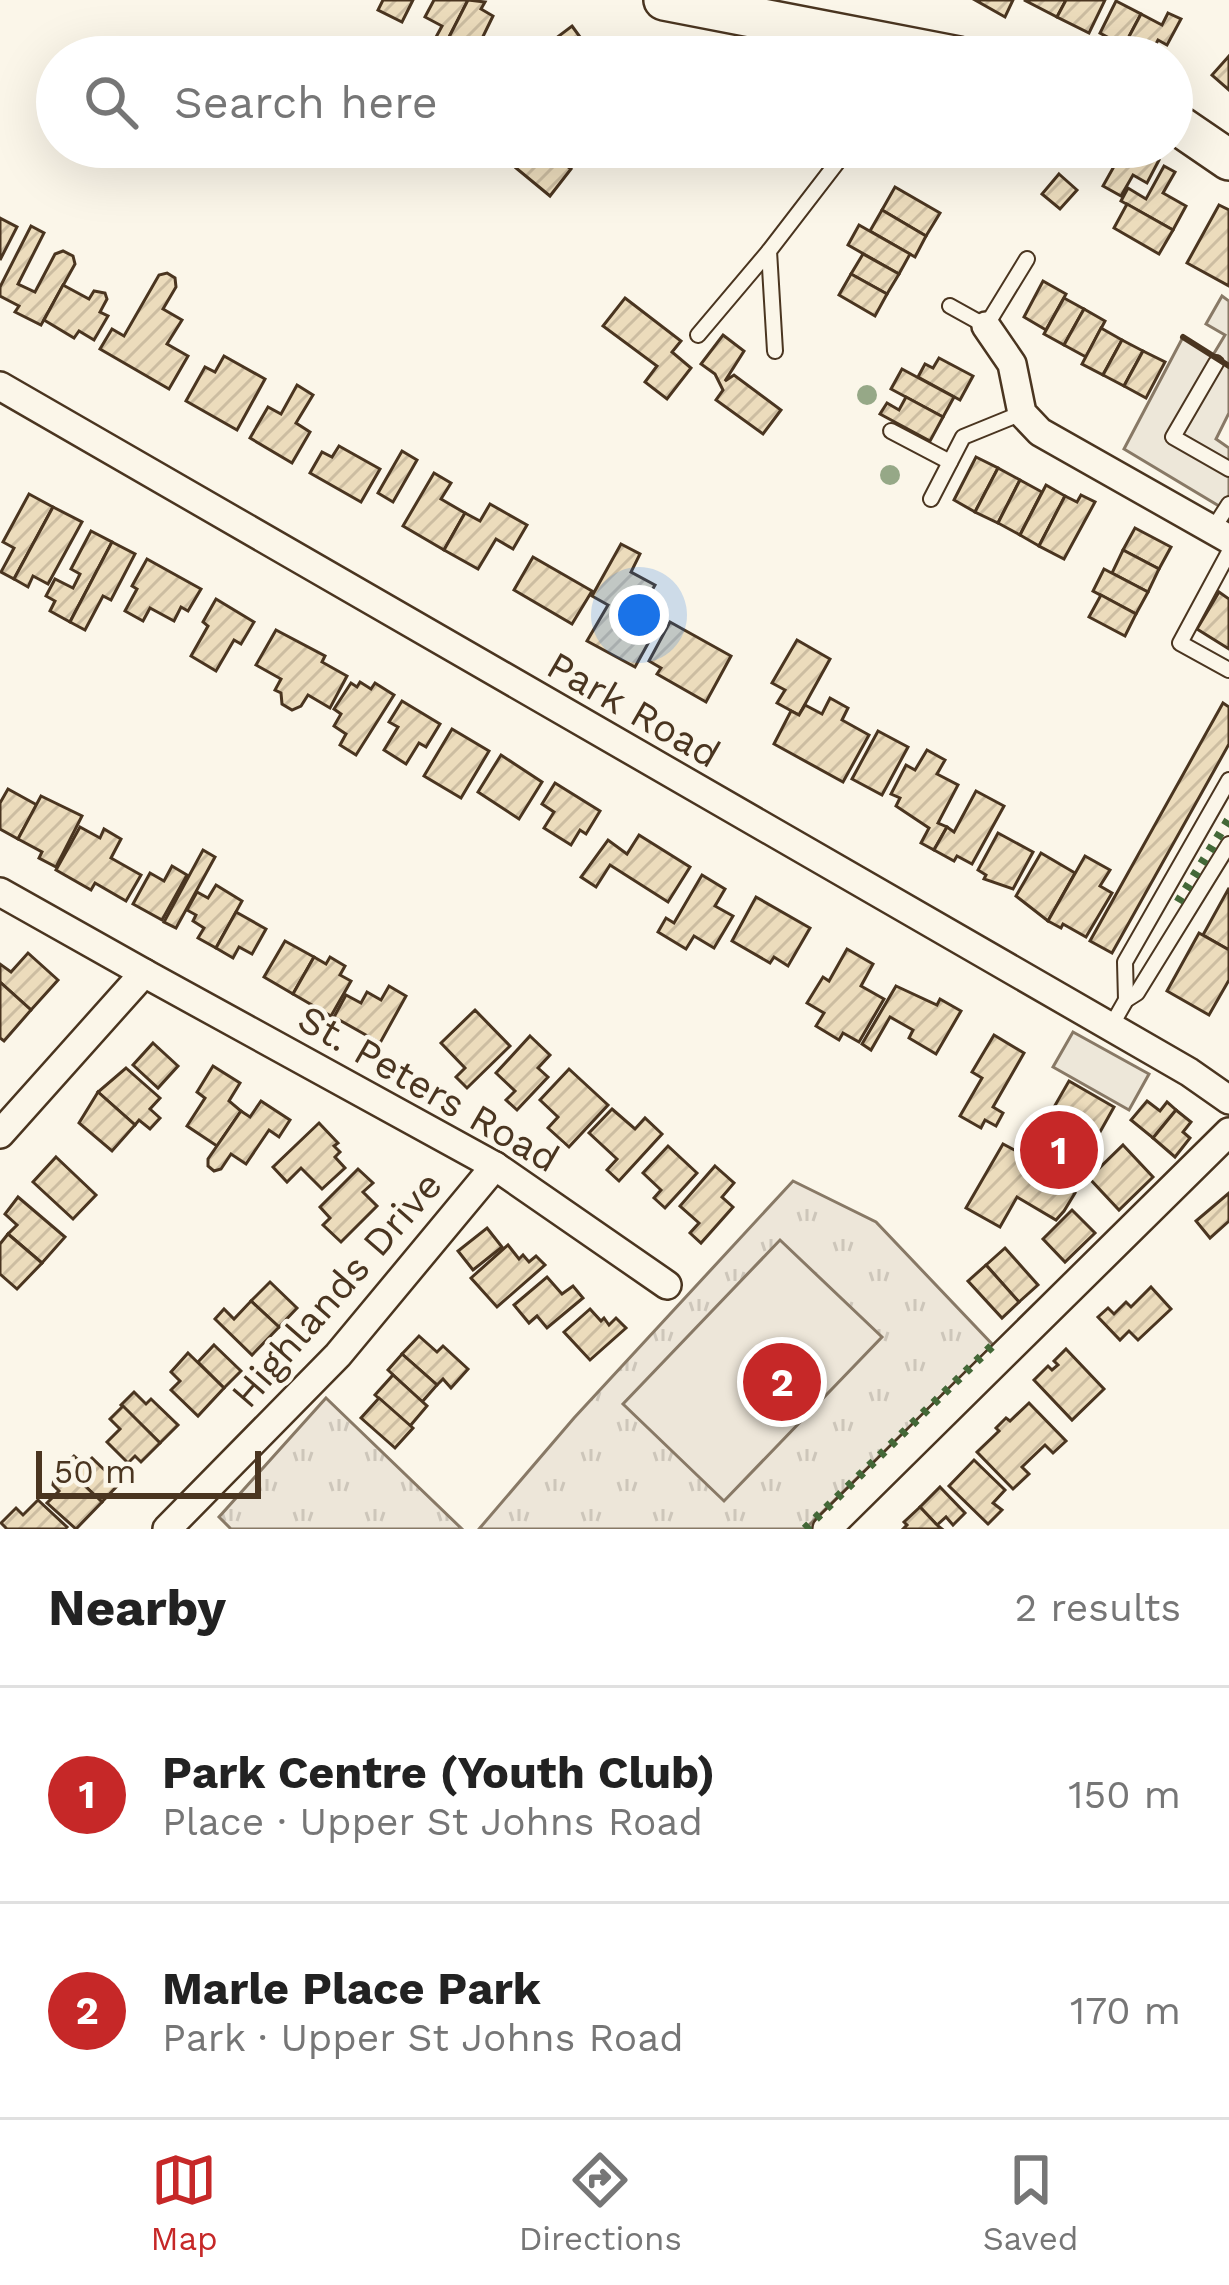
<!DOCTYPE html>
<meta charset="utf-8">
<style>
body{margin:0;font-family:"Work Sans",sans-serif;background:#f2f2f2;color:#222}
.scale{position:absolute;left:36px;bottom:30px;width:225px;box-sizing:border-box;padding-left:12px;border:6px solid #4a3520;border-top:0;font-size:33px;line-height:42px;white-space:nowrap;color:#4a3520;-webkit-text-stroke:9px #fbf6e9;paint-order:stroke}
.you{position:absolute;left:639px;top:615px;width:42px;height:42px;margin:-30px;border:9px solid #fff;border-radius:50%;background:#1a73e8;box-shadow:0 0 0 18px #1a73e833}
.badge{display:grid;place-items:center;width:78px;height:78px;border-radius:50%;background:#c62828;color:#fff;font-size:39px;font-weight:700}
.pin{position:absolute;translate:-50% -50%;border:6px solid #fff;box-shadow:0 3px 12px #0006}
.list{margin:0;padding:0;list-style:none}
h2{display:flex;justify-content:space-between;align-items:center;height:156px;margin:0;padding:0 48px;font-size:51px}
h2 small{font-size:39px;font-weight:400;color:#767676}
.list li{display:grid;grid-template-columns:78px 1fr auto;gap:36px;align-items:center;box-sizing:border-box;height:216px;padding:0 48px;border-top:3px solid #e0e0e0}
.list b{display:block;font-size:45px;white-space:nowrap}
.list p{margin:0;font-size:39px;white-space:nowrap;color:#767676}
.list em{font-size:39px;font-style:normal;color:#767676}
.icon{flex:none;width:66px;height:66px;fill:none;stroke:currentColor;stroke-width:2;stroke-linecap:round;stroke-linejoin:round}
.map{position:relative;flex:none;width:1229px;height:1529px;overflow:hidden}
.search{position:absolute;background:#fff;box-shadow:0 12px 48px #0002;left:36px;right:36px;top:36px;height:132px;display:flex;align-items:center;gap:30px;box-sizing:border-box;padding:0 42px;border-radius:66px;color:#767676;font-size:45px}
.sheet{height:588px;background:#fff}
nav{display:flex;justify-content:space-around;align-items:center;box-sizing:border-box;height:168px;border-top:3px solid #e0e0e0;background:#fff;font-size:33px;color:#767676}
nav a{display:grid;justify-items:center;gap:6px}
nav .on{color:#c62828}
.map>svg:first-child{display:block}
.park{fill:url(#park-tufts);stroke:#887966;stroke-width:3}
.pitch{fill:#ede6d9;stroke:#887966;stroke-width:3}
.parking{fill:#ede7d9;stroke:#887966;stroke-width:3}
.building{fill:url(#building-hatch);stroke:#4a3520;stroke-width:3}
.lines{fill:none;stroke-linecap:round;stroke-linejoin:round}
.lane-casing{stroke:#4a3520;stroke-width:18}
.street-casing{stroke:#4a3520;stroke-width:32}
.secondary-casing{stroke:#4a3520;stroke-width:44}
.lane{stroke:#fbf6e9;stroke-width:14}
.street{stroke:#fbf6e9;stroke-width:27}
.secondary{stroke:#fbf6e9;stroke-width:39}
.hedge{stroke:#436837;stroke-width:9;stroke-dasharray:6 9;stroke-linecap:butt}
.wall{stroke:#4a3520;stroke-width:6}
.tree{fill:#96a887}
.labels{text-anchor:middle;stroke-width:9;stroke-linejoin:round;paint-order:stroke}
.street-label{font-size:39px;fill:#4a3520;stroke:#fbf6e9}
</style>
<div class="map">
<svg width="1229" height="1529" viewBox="0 0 1229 1529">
<defs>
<pattern id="park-tufts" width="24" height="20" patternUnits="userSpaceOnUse" patternTransform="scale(3)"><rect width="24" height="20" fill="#ede6d9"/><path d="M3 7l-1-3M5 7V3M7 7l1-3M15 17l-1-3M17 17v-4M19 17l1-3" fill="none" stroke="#cdc6ba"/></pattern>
<pattern id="building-hatch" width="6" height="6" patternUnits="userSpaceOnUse" patternTransform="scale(3)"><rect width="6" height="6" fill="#ecdcbc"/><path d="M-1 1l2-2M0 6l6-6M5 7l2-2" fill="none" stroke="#ccbda1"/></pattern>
</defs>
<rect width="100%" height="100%" fill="#fbf6e9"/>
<g class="park">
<polygon points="793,1181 876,1222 993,1345 805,1529 479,1529 574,1418"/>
<polygon points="326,1398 462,1529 231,1529 219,1517"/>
</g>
<polygon class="pitch" points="780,1240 882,1337 724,1501 623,1404"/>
<g class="parking">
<polygon points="1222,296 1229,301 1229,413 1216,439 1229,448 1229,512 1124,449 1183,337 1213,355 1225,335 1206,324"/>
<polygon points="1073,1032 1149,1074 1129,1110 1053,1067"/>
</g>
<g class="building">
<polygon points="383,0 413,0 402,22 378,10"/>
<polygon points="434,0 468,0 445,45 435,39 442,26 425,17"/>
<polygon points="468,0 485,2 481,9 493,16 473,57 445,45"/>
<polygon points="975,0 1013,0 1005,17"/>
<polygon points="1024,0 1066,0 1057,17"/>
<polygon points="1066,0 1105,0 1089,33 1057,17"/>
<polygon points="1116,1 1141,14 1124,46 1100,33"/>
<polygon points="1168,13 1181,19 1167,45 1158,40 1149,57 1124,46 1141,14 1162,25"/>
<polygon points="572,26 588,48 582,53 585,57 531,57"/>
<polygon points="1229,56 1229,90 1212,75"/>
<polygon points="532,147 542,147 571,169 550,196 516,168"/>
<polygon points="877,147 926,147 920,165"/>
<polygon points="1105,147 1136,147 1159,160 1147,183 1133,175 1121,196 1103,186 1117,161 1102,152"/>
<polygon points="1164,166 1175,172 1163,193 1186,206 1173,230 1121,201 1128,188 1146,199"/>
<polygon points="1059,174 1077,190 1060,209 1042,194"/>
<polygon points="895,187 940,213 926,236 882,210"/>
<polygon points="1127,204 1173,230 1159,254 1114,228"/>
<polygon points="1219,205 1229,210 1229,286 1187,263"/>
<polygon points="882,210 926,236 915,257 870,231"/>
<polygon points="0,218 17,227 0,260"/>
<polygon points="859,225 910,254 899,274 848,245"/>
<polygon points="31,226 44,233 18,284 35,292 55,254 63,251 73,256 75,264 41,325 15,312 19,306 0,296 0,287"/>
<polygon points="863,254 899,274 887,294 851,274"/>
<polygon points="167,273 175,278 176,287 163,309 182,320 167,344 188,356 169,389 100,349 112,329 124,336 159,275"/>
<polygon points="851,274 887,294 875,316 839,295"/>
<polygon points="1043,281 1066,294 1046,330 1024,317"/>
<polygon points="63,285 89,299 94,291 105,293 107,299 100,312 108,316 94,340 79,331 74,338 44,320"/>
<polygon points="625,298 681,341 672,352 691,368 667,399 645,382 657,366 603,326"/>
<polygon points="1064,298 1084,309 1064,345 1044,334"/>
<polygon points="1084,309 1105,321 1086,357 1064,345"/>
<polygon points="1101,328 1122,340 1103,375 1082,364"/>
<polygon points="723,335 744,351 725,381 734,375 781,410 763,434 716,400 723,390 715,374 701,364"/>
<polygon points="1122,340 1143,351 1124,386 1103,375"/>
<polygon points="1143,351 1165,362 1146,398 1124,386"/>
<polygon points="224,356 265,379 237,430 186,401 205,367 215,372"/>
<polygon points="939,358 973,376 960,400 918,377 925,364 933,368"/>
<polygon points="902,369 954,397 943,417 891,389"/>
<polygon points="297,385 313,395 296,423 310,432 292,463 250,438 268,407 281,414"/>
<polygon points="906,397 943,417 930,441 880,414 887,403 899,410"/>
<polygon points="339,446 380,469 361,502 310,473 322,452 332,457"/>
<polygon points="402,451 417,460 393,502 378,493"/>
<polygon points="976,457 998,468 975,512 954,500"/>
<polygon points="998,468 1020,480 998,523 975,512"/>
<polygon points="434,473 451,483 441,499 465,513 444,550 403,526"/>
<polygon points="1020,480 1042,492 1020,535 998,523"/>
<polygon points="1046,485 1065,496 1039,546 1020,535"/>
<polygon points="29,494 53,507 14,579 1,572 14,548 3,542"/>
<polygon points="1081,495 1095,502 1064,559 1039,546 1065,496 1077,502"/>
<polygon points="490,504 527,525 513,549 496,539 478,569 444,550 465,513 480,521"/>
<polygon points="53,507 82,522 48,584 33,576 28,587 14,579"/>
<polygon points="1135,528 1171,547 1159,569 1123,550"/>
<polygon points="91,531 112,542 70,622 50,611 55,601 46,596 55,579 73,588 80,574 71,569"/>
<polygon points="112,542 135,554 111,600 103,596 85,630 70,622"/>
<polygon points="621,544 640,554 631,572 655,585 631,627 651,638 635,667 587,641 608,605 592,596"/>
<polygon points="1123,550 1159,569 1148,592 1112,573"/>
<polygon points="533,557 592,591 572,624 514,590"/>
<polygon points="147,559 201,589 188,611 181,607 174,621 150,608 143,621 125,611 137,589 132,586"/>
<polygon points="1104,569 1148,592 1136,614 1093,591"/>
<polygon points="1219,592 1229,599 1229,649 1197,629"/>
<polygon points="1101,595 1136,614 1125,636 1089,617"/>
<polygon points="216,599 254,622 241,644 234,640 216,671 191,656 208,626 203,622"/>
<polygon points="670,622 731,656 706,702 657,674 661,668 649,661"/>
<polygon points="276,630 325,656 322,662 347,676 330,708 308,695 301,706 292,710 282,704 281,693 275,690 281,679 256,665"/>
<polygon points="797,640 830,659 799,715 777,703 785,690 772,683"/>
<polygon points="360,682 371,689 375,683 394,695 356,755 340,745 346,734 334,726 341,714 334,709 351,683 357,687"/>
<polygon points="830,698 848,708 842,720 869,735 843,782 774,744 791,711 799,715 805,705 822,714"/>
<polygon points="402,701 440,724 426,747 419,743 406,764 384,750 398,727 389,722"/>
<polygon points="1223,703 1229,707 1229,744 1112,953 1090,941"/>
<polygon points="452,729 489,751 461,798 424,776"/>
<polygon points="878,731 908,747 882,795 852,779"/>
<polygon points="927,750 945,760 937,774 958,785 938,823 947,827 934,850 921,843 929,828 896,806 900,798 891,794 906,765 915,770"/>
<polygon points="501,755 542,782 519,819 478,792"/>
<polygon points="555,783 600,811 586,834 580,830 571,845 544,828 554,812 542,804"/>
<polygon points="8,789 37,805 18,839 0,829 0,803"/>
<polygon points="976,791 1004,806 972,864 957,856 954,861 934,850 947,827 954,832"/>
<polygon points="41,796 82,816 56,867 39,858 42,852 18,839"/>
<polygon points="80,827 100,838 104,829 121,839 111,858 141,875 126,901 95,883 91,890 56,870"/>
<polygon points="998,833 1033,852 1013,889 984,879 986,875 978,870"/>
<polygon points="639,835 690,867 668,902 610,865 596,887 581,877 608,840 627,854"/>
<polygon points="203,850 215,857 176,928 164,922"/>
<polygon points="1041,853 1075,873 1048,921 1016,896"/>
<polygon points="1085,856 1110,870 1100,886 1112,893 1086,937 1063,924 1061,928 1048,921"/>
<polygon points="172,866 187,875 162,920 133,904 150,873 164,881"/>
<polygon points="702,875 725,889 715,906 733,916 714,948 694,936 686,949 658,932 666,918 674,923"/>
<polygon points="216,885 242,901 216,948 198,938 204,928 193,921 196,915 187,910 197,892 208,898"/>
<polygon points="1229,888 1229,950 1203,935"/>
<polygon points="756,897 810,928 788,966 774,957 770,963 732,941"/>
<polygon points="236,912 266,929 252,954 239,947 233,958 216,948"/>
<polygon points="1199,933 1229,950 1229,980 1209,1015 1167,991"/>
<polygon points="285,941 314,957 293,994 264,977"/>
<polygon points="847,949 873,964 861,986 884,999 859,1042 843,1033 839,1040 816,1026 824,1013 807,1003 823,977 829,981"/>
<polygon points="28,953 58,980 31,1010 0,982 0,964 11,972"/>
<polygon points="314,957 326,964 330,957 345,966 340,975 351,981 331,1016 293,994"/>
<polygon points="0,982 31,1010 4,1041 0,1038"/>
<polygon points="389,986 406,996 380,1043 334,1017 346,995 361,1003 367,992 381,1000"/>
<polygon points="896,986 937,1005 940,999 961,1011 936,1054 909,1038 913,1030 890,1017 871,1050 862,1044"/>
<polygon points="475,1010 510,1046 467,1088 456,1077 465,1068 441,1043"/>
<polygon points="994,1035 1024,1053 993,1107 1003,1113 996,1126 985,1120 981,1128 960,1116 982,1078 972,1072"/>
<polygon points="530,1036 550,1055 538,1068 548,1077 517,1110 506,1100 515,1091 496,1073"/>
<polygon points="153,1043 178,1066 158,1088 133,1065"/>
<polygon points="213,1066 240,1083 229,1101 241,1111 217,1146 187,1126 205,1098 197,1092"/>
<polygon points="126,1068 160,1098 150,1109 160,1118 150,1129 139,1120 135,1125 98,1092"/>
<polygon points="569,1069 608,1105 569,1147 548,1128 558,1117 540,1100"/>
<polygon points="1069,1081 1114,1107 1068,1189 1075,1193 1064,1211 1056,1220 1017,1197 1000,1227 966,1208 1003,1144 1026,1156"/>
<polygon points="98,1092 135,1125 112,1151 79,1123"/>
<polygon points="261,1101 290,1120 279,1137 269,1130 246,1164 231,1154 221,1169 214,1171 208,1166 208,1159 241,1111 250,1117"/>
<polygon points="1147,1101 1160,1111 1167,1102 1176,1110 1153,1138 1131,1120"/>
<polygon points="612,1109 635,1129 645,1118 662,1134 619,1181 607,1170 617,1159 589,1133"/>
<polygon points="1176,1110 1191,1122 1183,1132 1190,1138 1175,1157 1153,1138"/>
<polygon points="319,1123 338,1143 334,1146 340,1152 335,1157 345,1168 322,1189 301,1168 287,1182 273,1167"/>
<polygon points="1123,1145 1153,1177 1119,1210 1089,1178"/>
<polygon points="668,1146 697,1173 665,1208 654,1198 661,1190 643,1173"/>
<polygon points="56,1157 96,1195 73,1219 33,1182"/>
<polygon points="715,1166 734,1183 722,1197 733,1207 701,1243 690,1233 699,1223 680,1206"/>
<polygon points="358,1169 373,1183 363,1192 377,1206 341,1242 323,1225 330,1218 320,1207"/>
<polygon points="1229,1193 1229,1221 1210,1238 1196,1221"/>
<polygon points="18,1197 65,1237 42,1263 8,1234 17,1225 5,1214"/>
<polygon points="1072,1210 1095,1233 1065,1262 1043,1239"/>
<polygon points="487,1228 502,1247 473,1270 458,1251"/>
<polygon points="8,1234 42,1263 17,1289 0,1274 0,1244"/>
<polygon points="508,1245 519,1259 523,1255 529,1262 536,1256 545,1265 497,1307 471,1278"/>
<polygon points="1005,1248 1038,1285 1019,1302 986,1265"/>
<polygon points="986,1265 1019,1302 1002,1318 968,1281"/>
<polygon points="547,1277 562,1294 573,1286 583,1298 547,1328 537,1316 529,1323 514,1305"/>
<polygon points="270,1282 297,1308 279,1327 251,1301"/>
<polygon points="1151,1287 1171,1309 1138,1340 1129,1331 1120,1340 1098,1317 1108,1308 1114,1314 1126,1302 1131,1307"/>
<polygon points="251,1301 279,1327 252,1355 215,1319 224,1309 234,1319"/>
<polygon points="590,1309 601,1321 604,1318 609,1325 616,1318 626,1328 590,1360 564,1332"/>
<polygon points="419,1336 437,1352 443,1346 468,1369 451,1388 443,1379 437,1385 402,1354"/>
<polygon points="214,1345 241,1371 224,1388 198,1362"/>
<polygon points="1066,1349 1104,1389 1072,1420 1034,1380 1048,1366 1052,1370 1058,1365 1054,1361"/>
<polygon points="188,1353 224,1388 198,1416 171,1390 180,1381 171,1372"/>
<polygon points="402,1354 437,1385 422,1402 388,1370"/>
<polygon points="393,1375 427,1406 410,1426 375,1395"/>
<polygon points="134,1392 146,1404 151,1399 178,1425 160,1443 121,1405"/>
<polygon points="379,1398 413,1428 395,1448 361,1418"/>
<polygon points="1029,1403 1066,1441 1053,1453 1045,1445 1022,1467 1029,1474 1013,1489 977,1452 999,1431 996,1428 1006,1418 1010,1421"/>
<polygon points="123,1406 160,1443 141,1462 135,1456 128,1463 107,1442 120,1429 110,1419"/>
<polygon points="74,1456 84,1465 92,1458 119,1484 102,1502 64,1466"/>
<polygon points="974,1460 1005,1490 993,1503 1002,1510 988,1524 949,1486"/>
<polygon points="68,1470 102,1502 76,1529 47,1503 59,1491 53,1485 54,1478"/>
<polygon points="940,1487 965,1513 953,1525 946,1517 937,1525 920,1507"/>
<polygon points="38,1500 67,1527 65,1529 7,1529 1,1523 16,1508 23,1515"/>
<polygon points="920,1507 937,1525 942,1529 903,1529 907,1525 904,1522"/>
</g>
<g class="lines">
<defs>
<g id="lane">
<polyline points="950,306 986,326 1027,259"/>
<polyline points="698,335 769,251"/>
<polyline points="775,351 769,251 849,147"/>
<polyline points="1216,363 1173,437 1229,469"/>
<polyline points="891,431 950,462"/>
<polyline points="931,499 963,437 1022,413"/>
<polyline points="1213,529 1229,504"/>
<polyline points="1229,552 1180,643 1229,670"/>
<polyline points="1126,1000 1125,962 1229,780"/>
<polyline points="1110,1028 1126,1000 1137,993 1229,844"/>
</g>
<g id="street">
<polyline points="986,326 1012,364 1022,413 1040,432 1229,539"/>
<polyline points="0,386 1189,1072 1229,1100"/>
<polyline points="0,892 144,973 0,1134"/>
<polyline points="144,973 495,1166 667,1285"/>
<polyline points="167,1529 338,1355 495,1166"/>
<polyline points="827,1529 1229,1132"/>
</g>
<g id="secondary">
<polyline points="664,0 959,57"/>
<polyline points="1172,121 1229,160"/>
</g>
</defs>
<use href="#lane" class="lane-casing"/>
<use href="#street" class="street-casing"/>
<use href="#secondary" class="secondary-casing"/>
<use href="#lane" class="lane"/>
<use href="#street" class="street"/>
<use href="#secondary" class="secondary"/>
<g class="hedge">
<polyline points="1178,902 1229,819"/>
<polyline points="805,1529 993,1345"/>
</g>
<polyline class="wall" points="1183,337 1229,366"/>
</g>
<g class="tree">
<circle cx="867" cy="395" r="10"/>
<circle cx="890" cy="475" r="10"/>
</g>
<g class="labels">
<g class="street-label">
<text transform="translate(634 709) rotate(30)" y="14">Park Road</text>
<text transform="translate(429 1088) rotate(30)" y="14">St. Peters Road</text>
<text transform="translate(336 1289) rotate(-49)" y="14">Highlands Drive</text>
</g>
</g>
</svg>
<div class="scale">50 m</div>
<div class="you"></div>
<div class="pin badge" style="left:1059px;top:1150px">1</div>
<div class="pin badge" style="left:782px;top:1382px">2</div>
<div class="search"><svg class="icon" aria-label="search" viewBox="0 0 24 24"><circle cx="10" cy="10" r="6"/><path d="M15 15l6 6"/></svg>Search here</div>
</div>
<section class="sheet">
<h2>Nearby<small>2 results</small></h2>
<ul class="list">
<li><span class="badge">1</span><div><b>Park Centre (Youth Club)</b><p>Place · Upper St Johns Road</p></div><em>150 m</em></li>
<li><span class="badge">2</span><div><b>Marle Place Park</b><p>Park · Upper St Johns Road</p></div><em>170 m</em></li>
</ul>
</section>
<nav>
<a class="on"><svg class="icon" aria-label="map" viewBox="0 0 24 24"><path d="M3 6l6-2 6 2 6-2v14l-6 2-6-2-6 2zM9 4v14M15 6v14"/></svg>Map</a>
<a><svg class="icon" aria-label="directions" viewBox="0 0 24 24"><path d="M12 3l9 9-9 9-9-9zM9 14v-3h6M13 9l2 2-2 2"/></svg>Directions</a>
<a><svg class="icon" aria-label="saved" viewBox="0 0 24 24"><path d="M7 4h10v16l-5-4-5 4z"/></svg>Saved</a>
</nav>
